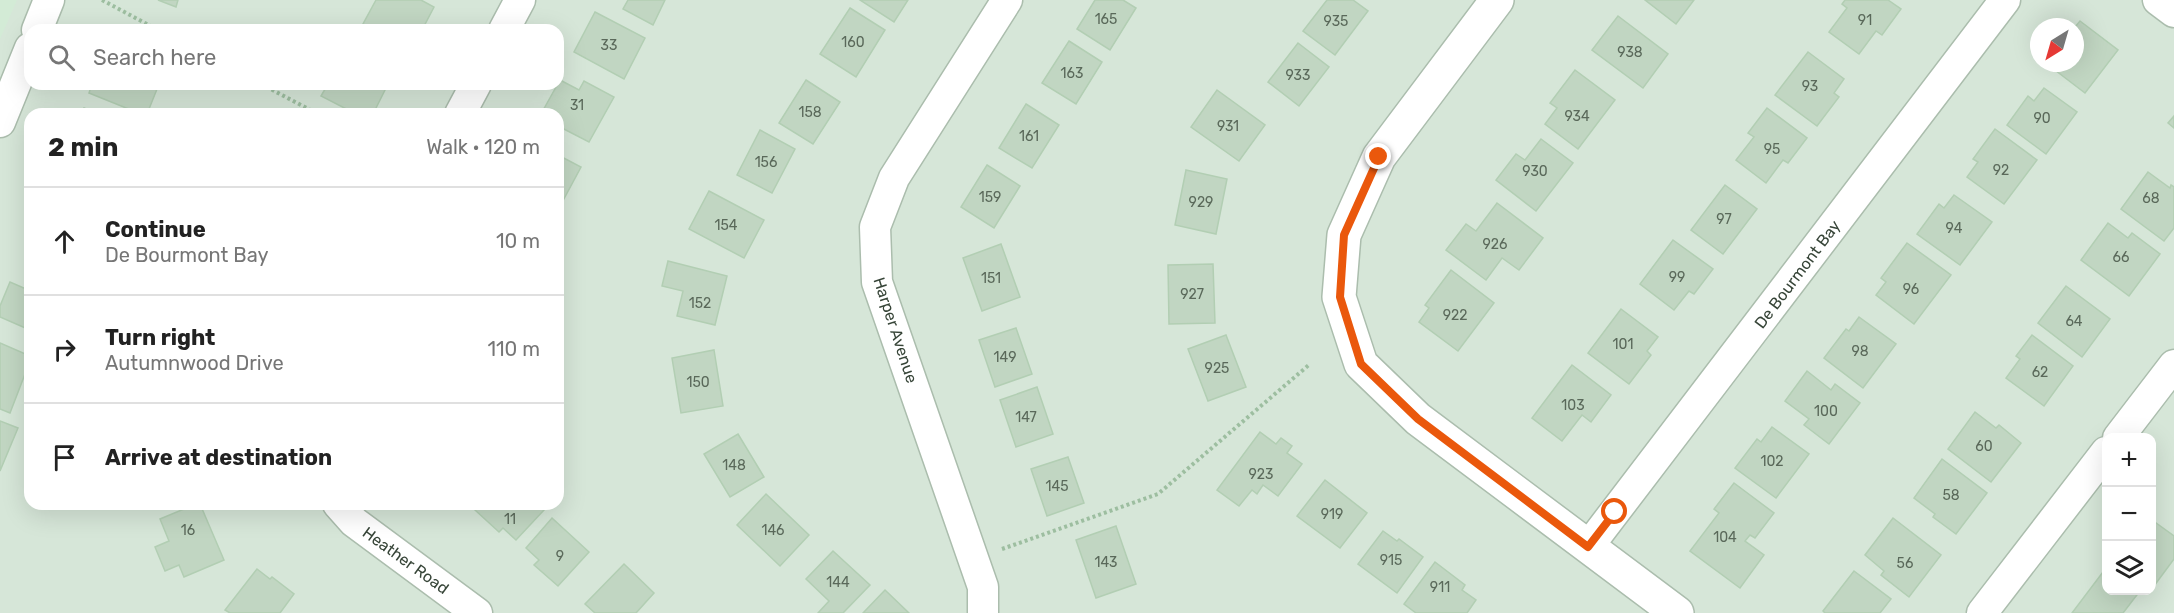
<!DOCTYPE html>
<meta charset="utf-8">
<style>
body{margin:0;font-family:Rubik,sans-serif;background:#f2f2f2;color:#222}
.controls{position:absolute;right:18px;bottom:18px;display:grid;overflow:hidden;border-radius:12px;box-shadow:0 6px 24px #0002}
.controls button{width:54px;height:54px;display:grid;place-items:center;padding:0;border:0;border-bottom:2px solid #e0e0e0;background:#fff;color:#222;font:30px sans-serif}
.compass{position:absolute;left:2030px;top:18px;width:54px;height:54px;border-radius:50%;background:#fff;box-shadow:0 6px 24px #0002;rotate:217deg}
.stop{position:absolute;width:18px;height:18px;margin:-14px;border:4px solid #ea580c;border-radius:50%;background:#fff}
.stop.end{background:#ea580c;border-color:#fff;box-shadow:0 2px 6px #0008}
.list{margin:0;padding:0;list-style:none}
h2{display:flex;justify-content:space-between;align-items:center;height:78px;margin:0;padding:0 24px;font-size:26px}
h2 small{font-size:20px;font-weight:400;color:#767676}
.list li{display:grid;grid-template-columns:39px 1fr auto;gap:18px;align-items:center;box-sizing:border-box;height:108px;padding:0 24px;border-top:2px solid #e0e0e0}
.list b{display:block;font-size:22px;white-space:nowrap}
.list p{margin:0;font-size:20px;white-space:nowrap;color:#767676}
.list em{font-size:20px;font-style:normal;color:#767676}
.icon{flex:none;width:33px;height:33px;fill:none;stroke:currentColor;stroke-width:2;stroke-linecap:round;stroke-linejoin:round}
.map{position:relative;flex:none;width:2174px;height:613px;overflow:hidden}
.search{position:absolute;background:#fff;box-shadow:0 6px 24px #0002;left:24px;top:24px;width:540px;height:66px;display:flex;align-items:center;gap:15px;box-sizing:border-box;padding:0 21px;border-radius:18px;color:#767676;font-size:22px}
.panel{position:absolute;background:#fff;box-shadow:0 6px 24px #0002;left:24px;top:108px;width:540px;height:402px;border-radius:18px}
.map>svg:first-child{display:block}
.residential{fill:#d6e6d8;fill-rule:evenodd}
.education{fill:#d3ebd6}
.building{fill:#c1d6c2;stroke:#b2ceb3;stroke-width:1.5}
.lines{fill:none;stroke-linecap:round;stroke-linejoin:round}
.minor-casing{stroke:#abbdad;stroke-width:33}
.tertiary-casing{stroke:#abbdad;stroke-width:36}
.path{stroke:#9dbea0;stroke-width:4;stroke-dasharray:3 3;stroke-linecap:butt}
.minor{stroke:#fff;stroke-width:30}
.tertiary{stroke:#fff;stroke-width:33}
.route{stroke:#ea580c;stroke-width:8}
.labels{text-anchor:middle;stroke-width:5;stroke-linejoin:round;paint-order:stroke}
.number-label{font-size:14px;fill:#5a695a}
.street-label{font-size:16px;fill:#374538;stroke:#fff}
</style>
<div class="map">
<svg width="2174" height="613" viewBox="0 0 2174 613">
<rect width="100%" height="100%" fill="#e8f3e9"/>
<path class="residential" d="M 0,0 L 2174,0 L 2174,613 L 0,613 ZM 2039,27 L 2075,27 L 2075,63 L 2039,63 ZM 30,30 L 558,30 L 558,84 L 30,84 ZM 30,114 L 558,114 L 558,504 L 30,504 ZM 2106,438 L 2152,438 L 2152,590 L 2106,590 Z"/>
<polygon class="education" points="0,0 17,0 0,39"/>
<g class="building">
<polygon points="158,0 178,0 176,7"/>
<polygon points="376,0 421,0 434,7 422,30 375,30 363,24"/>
<polygon points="628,0 627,0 665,0 653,25 623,9"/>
<polygon points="860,0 908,0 894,22"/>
<polygon points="1095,0 1123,0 1136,8 1110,50 1077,29"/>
<polygon points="1327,0 1353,0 1368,11 1335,55 1303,31"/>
<polygon points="1645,0 1694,0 1676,24"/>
<polygon points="1845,0 1888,0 1901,9 1882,35 1876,31 1859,54 1829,32 1847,8 1842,4"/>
<polygon points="850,8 885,30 856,77 820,54"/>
<polygon points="595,12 645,38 624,79 574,52"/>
<polygon points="1618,16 1668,54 1643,88 1592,50"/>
<polygon points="2080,21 2118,50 2085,93 2047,64 2075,63 2075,27"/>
<polygon points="1069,41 1102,62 1076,104 1042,83"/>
<polygon points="1298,43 1329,67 1299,106 1268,82"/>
<polygon points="1808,52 1844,79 1834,93 1839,97 1817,126 1775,95"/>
<polygon points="1575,70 1615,100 1578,149 1545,124 1557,108 1550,103"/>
<polygon points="560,80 579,90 584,81 614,97 589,142 558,126 558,114 541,114"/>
<polygon points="806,80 840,102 813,144 779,123"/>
<polygon points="92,84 159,84 147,114 141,114 89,93"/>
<polygon points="328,84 388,84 373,114 356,114 321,96"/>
<polygon points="2044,88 2077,112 2046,154 2007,125 2028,96 2034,101"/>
<polygon points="1217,90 1265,125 1239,161 1191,127"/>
<polygon points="1026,104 1059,125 1032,168 999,148"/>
<polygon points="84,108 98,114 82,114"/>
<polygon points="1767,108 1807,138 1788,163 1783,160 1766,183 1736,160 1754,137 1748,133"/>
<polygon points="2174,116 2174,128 2168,123"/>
<polygon points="1995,129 2037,160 2004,204 1967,177 1978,162 1973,159"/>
<polygon points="760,130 795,149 772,193 737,175"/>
<polygon points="1541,139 1573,163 1536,211 1496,180 1516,154 1525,160"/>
<polygon points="558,155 581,167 558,210"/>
<polygon points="987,165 1020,186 994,228 961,207"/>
<polygon points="1186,170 1227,179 1216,234 1175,225"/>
<polygon points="2148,172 2170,188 2171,185 2174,187 2174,228 2164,241 2121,209"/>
<polygon points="1725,185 1757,209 1723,254 1691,230"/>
<polygon points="709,191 764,220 744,258 689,229"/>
<polygon points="1954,195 1992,222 1960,265 1917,234 1939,204 1944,208"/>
<polygon points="1497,203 1543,238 1519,270 1502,258 1486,280 1446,250 1466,224 1476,231"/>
<polygon points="2108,223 2128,238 2132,233 2160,254 2129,296 2081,260"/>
<polygon points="1673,240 1713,269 1694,294 1689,291 1674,310 1640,284"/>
<polygon points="1907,243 1951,275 1914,324 1876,295 1886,282 1881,278"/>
<polygon points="1001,244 1020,297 982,311 963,258"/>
<polygon points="668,261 727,276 715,325 677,316 683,291 662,286"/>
<polygon points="1213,264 1215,323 1169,324 1168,265"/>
<polygon points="1451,270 1494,303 1458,351 1419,322 1429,308 1425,305"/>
<polygon points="30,279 30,330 0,317 0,306 10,282 26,289"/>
<polygon points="2066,286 2110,319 2082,357 2038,323"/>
<polygon points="1621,309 1658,337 1647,351 1651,355 1629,384 1588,353"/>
<polygon points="1859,317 1896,344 1863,388 1824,358 1846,329 1849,331"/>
<polygon points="1016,328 1032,374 995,387 979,340"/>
<polygon points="1226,335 1246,387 1208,401 1188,349"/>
<polygon points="2032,335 2073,366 2044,406 2006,378 2020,359 2016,356"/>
<polygon points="0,343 30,356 30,361 10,413 0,409"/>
<polygon points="714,350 723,406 681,413 672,358"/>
<polygon points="1572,365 1611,395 1591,422 1582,415 1562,441 1532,418"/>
<polygon points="1807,371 1831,390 1835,384 1860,403 1829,444 1804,425 1809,419 1785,401"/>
<polygon points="1037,387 1053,434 1016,447 1000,400"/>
<polygon points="1975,412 1996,428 1999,425 2021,443 1991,482 1948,449"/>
<polygon points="0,421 18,428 0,471"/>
<polygon points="1772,427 1809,454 1776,498 1735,468 1757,439 1761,442"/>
<polygon points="1260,432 1276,444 1281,438 1292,446 1287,453 1302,464 1278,496 1263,485 1257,494 1252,490 1239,506 1217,490"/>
<polygon points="738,434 764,477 730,497 704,454"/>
<polygon points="1068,457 1084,503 1047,516 1031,469"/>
<polygon points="1942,459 1987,493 1956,534 1933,517 1935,514 1914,498"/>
<polygon points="1325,480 1367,513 1340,548 1297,516"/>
<polygon points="1734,483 1774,513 1755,538 1750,535 1745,541 1764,555 1740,588 1690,551 1719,513 1714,509"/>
<polygon points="766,494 809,535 780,566 737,525"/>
<polygon points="196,504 200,504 224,560 184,577 179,565 165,571 155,547 169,541 160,519"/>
<polygon points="481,504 538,504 544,510 516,540 503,528 499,532 475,510"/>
<polygon points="552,518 589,552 558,586 534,565 539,560 526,548"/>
<polygon points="1893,518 1941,555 1909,597 1881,575 1884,571 1865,555"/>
<polygon points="2152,520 2174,536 2174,559 2154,586 2152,585"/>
<polygon points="1116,526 1136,584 1096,598 1076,540"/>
<polygon points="1383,531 1397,541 1399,539 1423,557 1397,593 1358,564"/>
<polygon points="833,551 870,585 843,613 818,613 829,601 806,579"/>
<polygon points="1435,562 1465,585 1462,590 1476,600 1467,613 1416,613 1404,604"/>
<polygon points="624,564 654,593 636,613 595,613 585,604"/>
<polygon points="2106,568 2106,590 2140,591 2123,613 2072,613"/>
<polygon points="257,569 270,579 272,577 294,594 280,613 230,613 225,610"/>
<polygon points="1854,571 1891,599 1880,613 1825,613 1823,611"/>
<polygon points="885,590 909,613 863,613"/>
</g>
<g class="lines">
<defs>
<g id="minor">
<polyline points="2158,0 2174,12"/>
<polyline points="37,30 49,0"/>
<polyline points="504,30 520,0"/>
<polyline points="460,114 476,84"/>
<polyline points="0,122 30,48"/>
<polyline points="2118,438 2174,365"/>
<polyline points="338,504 354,522 477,613"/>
<polyline points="1588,547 2005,0"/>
<polyline points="983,613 983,587 877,282 875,227 894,178 1007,0"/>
<polyline points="1982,613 2106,452"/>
</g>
<polyline id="tertiary" points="1497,0 1379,157 1344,235 1339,297 1361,364 1418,419 1677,613"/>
</defs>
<use href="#minor" class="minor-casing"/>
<use href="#tertiary" class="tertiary-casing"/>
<g class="path">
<polyline points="102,0 158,30"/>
<polyline points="261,84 318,114"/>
<polyline points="1002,549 1158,494 1310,364"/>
</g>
<use href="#minor" class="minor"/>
<use href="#tertiary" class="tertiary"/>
</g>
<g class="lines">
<polyline class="route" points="1379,157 1344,235 1340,297 1361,364 1418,419 1588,547 1615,512"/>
</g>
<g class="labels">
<g class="number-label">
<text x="1106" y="24">165</text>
<text x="1865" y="25">91</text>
<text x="1336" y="26">935</text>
<text x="853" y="47">160</text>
<text x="609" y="50">33</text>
<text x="1630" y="57">938</text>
<text x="1072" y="78">163</text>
<text x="1298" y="80">933</text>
<text x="1810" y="91">93</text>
<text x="577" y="110">31</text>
<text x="810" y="117">158</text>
<text x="1577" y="121">934</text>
<text x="2042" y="123">90</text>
<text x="1228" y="131">931</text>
<text x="1029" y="141">161</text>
<text x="1772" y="154">95</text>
<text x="766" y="167">156</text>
<text x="2001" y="175">92</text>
<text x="1535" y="176">930</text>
<text x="990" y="202">159</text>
<text x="2151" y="203">68</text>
<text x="1201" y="207">929</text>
<text x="1724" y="224">97</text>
<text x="726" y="230">154</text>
<text x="1954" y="233">94</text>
<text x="1495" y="249">926</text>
<text x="2121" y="262">66</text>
<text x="1677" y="282">99</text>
<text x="991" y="283">151</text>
<text x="1911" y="294">96</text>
<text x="1192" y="299">927</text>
<text x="700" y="308">152</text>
<text x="1455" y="320">922</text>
<text x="2074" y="326">64</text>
<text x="1623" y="349">101</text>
<text x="1860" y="356">98</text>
<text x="1005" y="362">149</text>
<text x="1217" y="373">925</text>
<text x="2040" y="377">62</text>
<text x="698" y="387">150</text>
<text x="1573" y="410">103</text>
<text x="1826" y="416">100</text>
<text x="1026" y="422">147</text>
<text x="1984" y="451">60</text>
<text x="1772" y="466">102</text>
<text x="734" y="470">148</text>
<text x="1261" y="479">923</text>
<text x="1057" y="491">145</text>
<text x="1951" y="500">58</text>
<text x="1332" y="519">919</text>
<text x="510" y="524">11</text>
<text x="188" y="535">16</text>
<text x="773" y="535">146</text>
<text x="1725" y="542">104</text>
<text x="560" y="561">9</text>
<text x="1391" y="565">915</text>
<text x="1106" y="567">143</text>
<text x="1905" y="568">56</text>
<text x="838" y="587">144</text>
<text x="1440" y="592">911</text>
</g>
<g class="street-label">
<text transform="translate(1797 274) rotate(-53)" y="6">De Bourmont Bay</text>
<text transform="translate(896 330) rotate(72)" y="6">Harper Avenue</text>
<text transform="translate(406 560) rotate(36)" y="6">Heather Road</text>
</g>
</g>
</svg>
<div class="controls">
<button>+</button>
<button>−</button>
<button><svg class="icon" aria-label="layers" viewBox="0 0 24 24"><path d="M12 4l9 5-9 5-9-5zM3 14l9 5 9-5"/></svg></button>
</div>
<svg class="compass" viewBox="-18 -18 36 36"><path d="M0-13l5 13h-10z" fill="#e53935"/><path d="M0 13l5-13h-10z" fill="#767676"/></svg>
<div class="stop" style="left:1615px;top:512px"></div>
<div class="stop end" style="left:1379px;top:157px"></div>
<div class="search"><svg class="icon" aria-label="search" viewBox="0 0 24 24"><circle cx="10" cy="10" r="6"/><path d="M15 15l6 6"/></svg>Search here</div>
<section class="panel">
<h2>2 min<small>Walk · 120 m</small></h2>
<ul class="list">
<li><svg class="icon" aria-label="ahead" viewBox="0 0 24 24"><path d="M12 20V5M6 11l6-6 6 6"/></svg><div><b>Continue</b><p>De Bourmont Bay</p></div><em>10 m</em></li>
<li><svg class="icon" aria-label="right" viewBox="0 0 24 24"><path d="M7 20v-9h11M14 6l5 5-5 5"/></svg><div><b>Turn right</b><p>Autumnwood Drive</p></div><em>110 m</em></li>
<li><svg class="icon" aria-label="arrive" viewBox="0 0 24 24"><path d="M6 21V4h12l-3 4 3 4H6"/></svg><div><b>Arrive at destination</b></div></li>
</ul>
</section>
</div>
